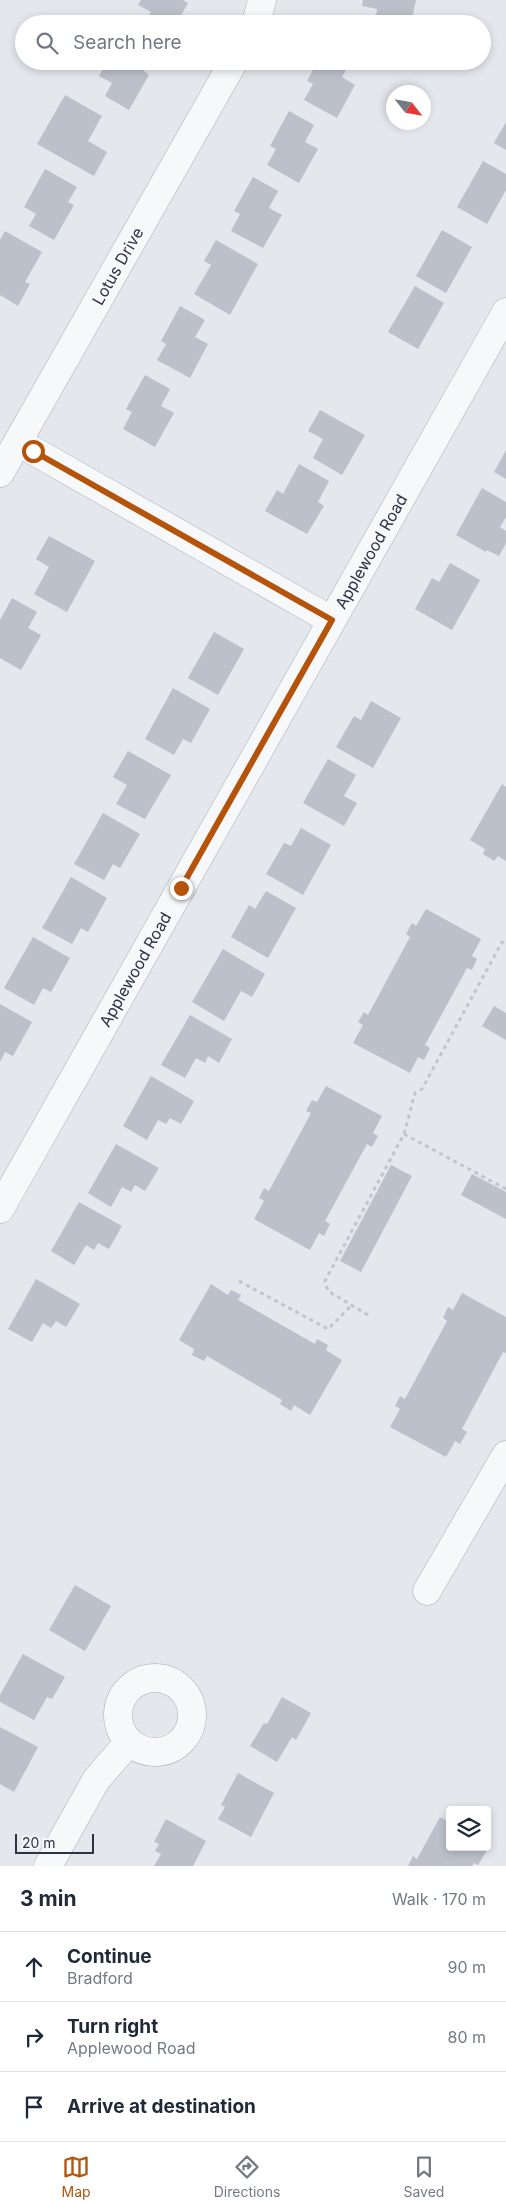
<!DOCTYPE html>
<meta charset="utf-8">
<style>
body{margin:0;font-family:Inter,sans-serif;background:#f6f6f7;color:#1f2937}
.controls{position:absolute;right:15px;bottom:15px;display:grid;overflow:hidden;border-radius:5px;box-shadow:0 2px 8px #0003}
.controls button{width:45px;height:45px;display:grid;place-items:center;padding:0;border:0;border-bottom:1px solid #e0e1e3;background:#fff;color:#1f2937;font:25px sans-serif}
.compass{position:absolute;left:386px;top:85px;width:45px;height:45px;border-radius:50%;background:#fff;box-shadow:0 2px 8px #0003;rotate:121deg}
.scale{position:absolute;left:15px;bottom:12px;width:79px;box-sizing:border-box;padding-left:5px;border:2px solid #2b3445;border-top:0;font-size:14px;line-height:18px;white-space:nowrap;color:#2b3445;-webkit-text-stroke:4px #f4f6f9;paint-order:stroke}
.stop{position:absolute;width:15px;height:15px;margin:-11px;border:4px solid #b45309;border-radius:50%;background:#fff}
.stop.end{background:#b45309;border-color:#fff;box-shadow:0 1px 5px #0008}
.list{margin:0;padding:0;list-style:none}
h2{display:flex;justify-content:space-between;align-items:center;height:65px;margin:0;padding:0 20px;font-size:21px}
h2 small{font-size:16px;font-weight:400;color:#747a83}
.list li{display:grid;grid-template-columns:32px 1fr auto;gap:15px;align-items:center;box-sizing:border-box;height:70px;padding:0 20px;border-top:1px solid #e0e1e3}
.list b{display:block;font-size:19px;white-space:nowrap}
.list p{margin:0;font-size:16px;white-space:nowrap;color:#747a83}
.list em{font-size:16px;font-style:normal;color:#747a83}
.icon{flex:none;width:28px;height:28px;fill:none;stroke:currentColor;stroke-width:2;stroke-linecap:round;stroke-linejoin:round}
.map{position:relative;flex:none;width:506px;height:1866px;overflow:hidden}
.search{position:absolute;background:#fff;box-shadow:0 2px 8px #0003;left:15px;right:15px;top:15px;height:55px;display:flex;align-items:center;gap:12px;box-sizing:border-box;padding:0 18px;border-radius:28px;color:#747a83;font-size:19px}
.sheet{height:275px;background:#fff}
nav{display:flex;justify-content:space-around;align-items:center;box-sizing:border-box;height:70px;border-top:1px solid #e0e1e3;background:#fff;font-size:14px;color:#747a83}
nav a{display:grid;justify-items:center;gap:2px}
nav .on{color:#b45309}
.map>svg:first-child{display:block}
.building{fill:#bbc0ca}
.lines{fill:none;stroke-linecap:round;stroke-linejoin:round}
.minor-casing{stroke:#a9aeb7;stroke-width:29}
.path{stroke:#c2c5cb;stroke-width:3;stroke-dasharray:4 4;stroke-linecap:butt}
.minor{stroke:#f7f8fa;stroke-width:28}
.route{stroke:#b45309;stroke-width:6}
.labels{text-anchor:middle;stroke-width:4;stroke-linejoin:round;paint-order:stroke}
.street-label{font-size:16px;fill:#2b3445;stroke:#f4f6f9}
</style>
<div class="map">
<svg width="506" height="1866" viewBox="0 0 506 1866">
<rect width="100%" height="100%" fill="#e4e7ec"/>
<g class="building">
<polygon points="141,0 183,0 188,3 176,24 144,24 151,12 138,5"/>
<polygon points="363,0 416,0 411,24 375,24 377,9 362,6"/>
<polygon points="107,61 149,61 144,71 149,75 129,110 105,96 112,83 99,76"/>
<polygon points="318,61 351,61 342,77 355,85 337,118 304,100 313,84 307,81"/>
<polygon points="65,95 102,116 88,141 107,152 94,176 37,144"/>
<polygon points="289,111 314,125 305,142 318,149 299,183 267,165 276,149 270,146"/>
<polygon points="506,122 506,150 494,143"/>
<polygon points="483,161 506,174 506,190 487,224 457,207"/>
<polygon points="45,169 77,187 68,202 74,205 54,240 29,226 36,214 24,207"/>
<polygon points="253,177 278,191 269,208 282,215 263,248 231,231 240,214 234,211"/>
<polygon points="442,230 472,247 446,293 416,276"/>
<polygon points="5,231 42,252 25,282 30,284 18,306 0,295 0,240"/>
<polygon points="216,240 258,264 230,315 194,294 211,265 204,261"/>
<polygon points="415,286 444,303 418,349 388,332"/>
<polygon points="180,306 205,320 195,337 208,344 190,378 157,360 166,344 161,341"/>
<polygon points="145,375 170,389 161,406 174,413 155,447 123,429 132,412 126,409"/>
<polygon points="320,410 365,435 342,475 313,458 323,439 308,431"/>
<polygon points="506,450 506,479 494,472"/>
<polygon points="299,464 329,481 318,502 324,506 307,534 265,511 277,490 283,494"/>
<polygon points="482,488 506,502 506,517 500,527 506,531 506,543 499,556 487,550 486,552 456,535"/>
<polygon points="49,536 95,561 67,612 34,594 49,567 36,559"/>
<polygon points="450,563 480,580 452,630 415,609 432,578 439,582"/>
<polygon points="12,598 37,612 28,628 41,635 21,670 0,658 0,620"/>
<polygon points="214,632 244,649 218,695 188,678"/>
<polygon points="173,688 210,709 191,743 183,739 174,755 145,739"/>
<polygon points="371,701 401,718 373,768 336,747 354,716 361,720"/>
<polygon points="128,751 171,775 145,819 116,804 127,785 113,777"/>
<polygon points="328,759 356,775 344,796 357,803 344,826 303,803"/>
<polygon points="502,784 506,787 506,861 498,856 494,861 483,854 485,849 470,840"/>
<polygon points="103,813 140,834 120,868 113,864 104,880 74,864"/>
<polygon points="301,828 331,845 303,895 266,874 284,843 291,846"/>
<polygon points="71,877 107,898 88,932 81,928 72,944 42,928"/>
<polygon points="266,891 296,908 268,958 231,937 249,905 255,909"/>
<polygon points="426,909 481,939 472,956 477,959 472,970 467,968 425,1045 430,1048 424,1060 418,1057 410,1073 353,1043 363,1025 358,1022 364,1012 368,1015 410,937 406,934 412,923 416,926"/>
<polygon points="33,937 70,958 51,992 43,988 34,1005 4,988"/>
<polygon points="223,949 265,974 252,997 241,991 224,1021 192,1002"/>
<polygon points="0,1004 32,1022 13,1056 5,1052 0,1062"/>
<polygon points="494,1006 506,1013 506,1040 482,1026"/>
<polygon points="190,1015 232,1039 219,1063 208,1056 205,1063 196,1058 185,1078 161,1065"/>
<polygon points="151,1076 194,1101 181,1124 170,1118 166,1124 158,1120 147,1140 123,1126"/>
<polygon points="326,1086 382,1116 373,1133 378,1136 372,1147 367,1144 325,1221 330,1224 324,1236 319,1233 310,1250 254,1219 264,1201 259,1198 264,1188 269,1191 311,1113 306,1111 312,1100 317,1102"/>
<polygon points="116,1144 159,1168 145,1191 135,1185 131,1192 122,1187 111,1207 88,1193"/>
<polygon points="391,1165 412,1176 361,1272 340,1261"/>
<polygon points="472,1174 506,1192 506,1219 461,1195"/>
<polygon points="79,1202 122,1226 109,1249 98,1243 94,1250 86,1245 74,1265 51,1251"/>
<polygon points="36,1279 80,1304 66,1327 56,1321 51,1328 43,1323 32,1342 8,1329"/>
<polygon points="211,1284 228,1295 231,1290 241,1295 238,1300 315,1344 317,1339 328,1345 326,1350 342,1360 310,1415 294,1405 291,1411 280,1404 282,1400 207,1356 204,1361 192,1355 194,1349 179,1340"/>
<polygon points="462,1293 506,1317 506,1353 503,1352 462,1429 467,1432 460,1444 455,1441 446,1457 390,1427 400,1409 395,1406 400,1396 405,1399 447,1321 443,1318 448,1307 453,1310"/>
<polygon points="75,1585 111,1606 85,1651 49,1630"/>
<polygon points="23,1654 65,1677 52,1699 47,1697 34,1720 0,1702 0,1695"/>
<polygon points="282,1697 311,1713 296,1740 292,1737 277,1762 250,1746 264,1723 267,1724"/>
<polygon points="0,1727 38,1747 14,1792 0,1784"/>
<polygon points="238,1773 274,1793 251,1837 218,1819 225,1807 221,1805"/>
<polygon points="440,1817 450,1823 450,1847 487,1847 487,1844 490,1845 478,1865 474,1863 472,1866 408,1866 413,1856 417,1859"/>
<polygon points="166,1819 206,1841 193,1866 154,1866 161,1854 155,1851 159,1844 154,1842"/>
</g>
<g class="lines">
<defs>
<g id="minor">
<polyline points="256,24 262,0"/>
<polyline points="18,442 331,620"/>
<path id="s1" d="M 0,473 L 234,61"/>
<path id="s2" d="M 0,1209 L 506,312"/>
<polyline points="427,1591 506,1455"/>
<circle cx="155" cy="1715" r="37"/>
<polyline points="48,1866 96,1780 129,1742"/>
</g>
</defs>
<use href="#minor" class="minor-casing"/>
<g class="path">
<polyline points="404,1134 506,1189"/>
<polyline points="239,1281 328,1329 352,1305"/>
<polyline points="368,1315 328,1291 325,1281 404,1134 415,1093 422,1089 502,942 506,946"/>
</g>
<use href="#minor" class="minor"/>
</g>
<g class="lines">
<polyline class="route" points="33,451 332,620 181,888"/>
</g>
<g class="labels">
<g class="street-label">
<text dy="6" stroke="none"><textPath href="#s1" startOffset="238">Lotus Drive</textPath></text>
<text dy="6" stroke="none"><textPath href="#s2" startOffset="755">Applewood Road</textPath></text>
<text dy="6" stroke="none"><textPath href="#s2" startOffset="275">Applewood Road</textPath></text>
</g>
</g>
</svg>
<div class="controls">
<button><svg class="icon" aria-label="layers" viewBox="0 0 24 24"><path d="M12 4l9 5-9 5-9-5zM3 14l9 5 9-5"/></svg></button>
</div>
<svg class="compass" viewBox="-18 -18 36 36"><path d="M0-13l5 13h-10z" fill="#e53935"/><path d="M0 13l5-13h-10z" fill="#747a83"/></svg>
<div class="scale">20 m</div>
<div class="stop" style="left:33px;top:451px"></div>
<div class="stop end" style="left:181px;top:888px"></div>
<div class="search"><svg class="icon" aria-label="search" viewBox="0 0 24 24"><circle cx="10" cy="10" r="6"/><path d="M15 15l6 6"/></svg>Search here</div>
</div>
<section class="sheet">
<h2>3 min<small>Walk · 170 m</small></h2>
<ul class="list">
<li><svg class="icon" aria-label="ahead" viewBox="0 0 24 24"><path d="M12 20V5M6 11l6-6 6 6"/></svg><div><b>Continue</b><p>Bradford</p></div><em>90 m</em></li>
<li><svg class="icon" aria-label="right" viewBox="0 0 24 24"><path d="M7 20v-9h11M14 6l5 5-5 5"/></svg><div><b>Turn right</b><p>Applewood Road</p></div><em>80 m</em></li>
<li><svg class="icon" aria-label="arrive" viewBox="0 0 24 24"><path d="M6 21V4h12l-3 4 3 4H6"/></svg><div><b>Arrive at destination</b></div></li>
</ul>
</section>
<nav>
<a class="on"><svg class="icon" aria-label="map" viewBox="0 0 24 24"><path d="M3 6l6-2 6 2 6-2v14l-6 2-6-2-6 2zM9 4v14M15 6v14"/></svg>Map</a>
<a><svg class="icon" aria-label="directions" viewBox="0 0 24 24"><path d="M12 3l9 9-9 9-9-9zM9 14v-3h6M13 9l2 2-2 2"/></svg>Directions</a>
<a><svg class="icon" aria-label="saved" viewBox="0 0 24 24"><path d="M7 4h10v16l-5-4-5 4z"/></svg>Saved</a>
</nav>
